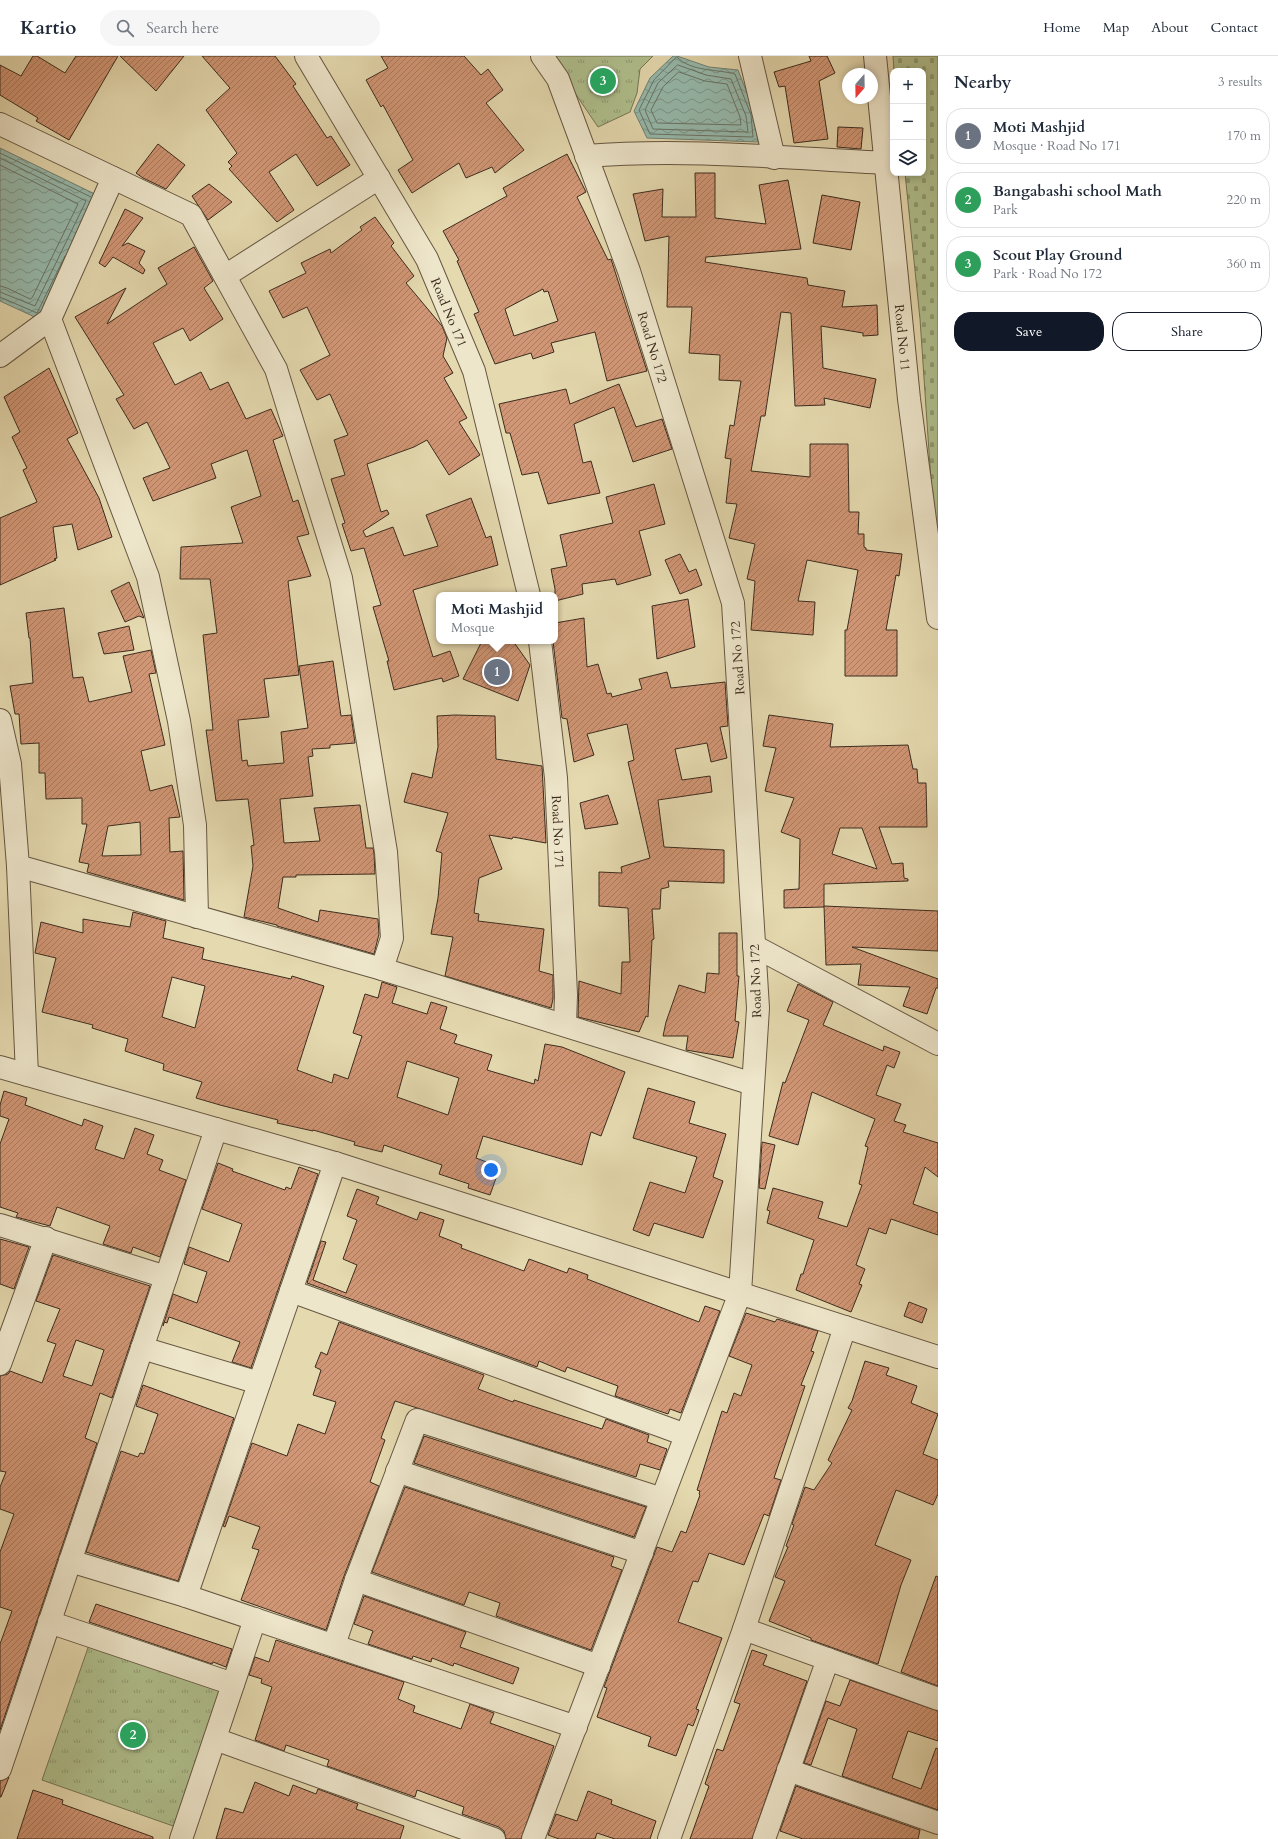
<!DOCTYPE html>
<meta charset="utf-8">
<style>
body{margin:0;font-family:Cardo,serif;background:#f6f6f7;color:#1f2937}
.controls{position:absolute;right:12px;top:12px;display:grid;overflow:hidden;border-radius:8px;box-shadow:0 2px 6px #0003}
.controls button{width:36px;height:36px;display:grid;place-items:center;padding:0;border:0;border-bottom:1px solid #e0e1e3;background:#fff;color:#1f2937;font:20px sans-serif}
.compass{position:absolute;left:842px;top:12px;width:36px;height:36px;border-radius:50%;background:#fff;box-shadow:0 2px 6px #0003;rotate:200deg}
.you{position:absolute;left:491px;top:1114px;width:14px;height:14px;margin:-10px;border:3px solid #fff;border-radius:50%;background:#1a73e8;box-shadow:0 0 0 6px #1a73e833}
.badge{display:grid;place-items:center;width:26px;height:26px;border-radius:50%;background:#111827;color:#fff;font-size:13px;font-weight:700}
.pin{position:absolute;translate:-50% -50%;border:2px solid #fff;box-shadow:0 1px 4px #0006}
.popup{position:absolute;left:436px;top:536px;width:122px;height:52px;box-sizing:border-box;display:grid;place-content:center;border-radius:8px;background:#fff;filter:drop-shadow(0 1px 3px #0005);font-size:13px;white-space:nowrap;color:#747a83}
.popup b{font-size:15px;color:#1f2937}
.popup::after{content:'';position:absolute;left:50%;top:100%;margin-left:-8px;border:8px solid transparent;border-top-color:#fff}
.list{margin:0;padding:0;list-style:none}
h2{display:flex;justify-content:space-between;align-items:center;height:52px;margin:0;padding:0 16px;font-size:17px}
h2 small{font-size:13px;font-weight:400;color:#747a83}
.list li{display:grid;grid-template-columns:26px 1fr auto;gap:12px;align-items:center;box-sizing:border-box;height:56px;margin:0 8px 8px;padding:0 8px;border:1px solid #e0e1e3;border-radius:16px}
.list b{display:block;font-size:15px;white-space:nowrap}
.list p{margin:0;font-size:13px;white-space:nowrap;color:#747a83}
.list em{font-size:13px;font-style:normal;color:#747a83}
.actions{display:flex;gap:8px;padding:12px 16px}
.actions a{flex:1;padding:9px 0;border:1px solid #111827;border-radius:16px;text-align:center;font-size:14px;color:#111827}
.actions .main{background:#111827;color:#fff}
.icon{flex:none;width:22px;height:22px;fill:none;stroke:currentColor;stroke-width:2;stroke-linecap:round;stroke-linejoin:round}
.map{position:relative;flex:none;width:938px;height:1783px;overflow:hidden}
header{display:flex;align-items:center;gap:24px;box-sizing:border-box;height:56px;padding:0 20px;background:#fff;border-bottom:1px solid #e0e1e3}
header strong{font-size:19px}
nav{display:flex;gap:22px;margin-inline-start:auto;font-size:14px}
.search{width:280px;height:36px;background:#f6f6f7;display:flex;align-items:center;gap:10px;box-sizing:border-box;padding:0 14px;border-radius:22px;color:#747a83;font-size:15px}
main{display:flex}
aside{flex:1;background:#fff}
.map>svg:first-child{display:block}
.grass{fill:url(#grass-tufts);stroke:#767656}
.cemetery{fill:url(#cemetery-stones);stroke:#767656}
.water{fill:url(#water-waves);stroke:#728174}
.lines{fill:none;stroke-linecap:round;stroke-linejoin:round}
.shore{stroke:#697366;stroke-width:1}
.building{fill:url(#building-hatch);stroke:#3c2c1e;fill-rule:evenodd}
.minor-casing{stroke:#665742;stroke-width:24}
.minor{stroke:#eee6cb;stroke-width:22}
.labels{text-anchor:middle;stroke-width:3;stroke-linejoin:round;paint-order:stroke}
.street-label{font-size:13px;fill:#3c2c1e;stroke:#eee6cb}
</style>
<header>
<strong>Kartio</strong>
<div class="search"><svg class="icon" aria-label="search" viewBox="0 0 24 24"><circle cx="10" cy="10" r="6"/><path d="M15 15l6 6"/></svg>Search here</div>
<nav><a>Home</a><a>Map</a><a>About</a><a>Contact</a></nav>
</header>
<main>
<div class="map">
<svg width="938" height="1783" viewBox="0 0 938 1783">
<defs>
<pattern id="grass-tufts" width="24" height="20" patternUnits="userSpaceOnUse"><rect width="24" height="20" fill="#b0c08e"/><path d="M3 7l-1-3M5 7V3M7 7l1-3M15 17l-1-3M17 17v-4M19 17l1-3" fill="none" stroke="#909c73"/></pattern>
<pattern id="cemetery-stones" width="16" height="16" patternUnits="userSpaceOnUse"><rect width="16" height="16" fill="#b0c08e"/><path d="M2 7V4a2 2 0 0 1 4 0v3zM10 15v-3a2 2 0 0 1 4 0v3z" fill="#909c73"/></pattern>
<pattern id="water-waves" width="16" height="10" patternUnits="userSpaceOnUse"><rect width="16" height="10" fill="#96baad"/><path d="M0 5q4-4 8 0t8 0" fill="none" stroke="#7c978c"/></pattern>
<pattern id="building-hatch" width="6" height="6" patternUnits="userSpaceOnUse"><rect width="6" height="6" fill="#d19675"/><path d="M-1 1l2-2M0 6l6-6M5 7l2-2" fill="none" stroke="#ab7b5f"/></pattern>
</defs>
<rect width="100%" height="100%" fill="#e5d9af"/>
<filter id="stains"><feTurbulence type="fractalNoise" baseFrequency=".005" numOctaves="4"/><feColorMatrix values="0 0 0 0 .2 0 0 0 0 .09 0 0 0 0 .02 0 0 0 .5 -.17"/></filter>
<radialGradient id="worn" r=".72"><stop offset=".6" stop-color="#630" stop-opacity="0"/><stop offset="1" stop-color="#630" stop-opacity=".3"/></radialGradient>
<g class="grass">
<polygon points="550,0 653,0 640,13 637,37 630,56 598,71"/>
<polygon points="90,1586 225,1634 176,1771 42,1724"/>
</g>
<polygon class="cemetery" points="893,0 938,0 938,528 920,263 905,117 923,117 923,15 894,15"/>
<g class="water">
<polygon points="673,0 677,0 709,11 738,14 755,57 758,86 647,82 634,55 650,22"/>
<polygon points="0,92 99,140 39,263 0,245"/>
</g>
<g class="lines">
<g class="shore">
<path d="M 677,1 C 691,16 717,13 735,18 L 751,59 L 753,81 L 650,78 L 639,54 L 654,24 Z"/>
<polygon points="678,9 706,19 731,23 746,60 748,76 653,73 645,54 658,27"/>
<polygon points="679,16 705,25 727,28 740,61 741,69 657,67 651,54 663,31"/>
<polyline points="0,97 91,141"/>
<polyline points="0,102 86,145 35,250 0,236"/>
<polyline points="0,109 78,148 32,242 30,243 7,232 0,230"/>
<polyline points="0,241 37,257 65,200"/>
</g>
</g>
<g class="building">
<polygon points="33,0 37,0 65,17 76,0 118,0 69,84 36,65 38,62 0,39 0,9 21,20"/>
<polygon points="120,0 184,0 156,35"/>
<polygon points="202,0 275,0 296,28 293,30 327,82 331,80 350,109 317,130 296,98 269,116 294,154 277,166 229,113 232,110 228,106 237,97 206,54 230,32"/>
<polygon points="381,0 464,0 481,19 488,13 503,34 486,47 524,94 495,117 492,111 466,122 459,107 412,137 398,114 413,104 383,49 381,51 366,24 388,12"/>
<polygon points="809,0 827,0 835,17 819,25 828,83 794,87 785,30 779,31 774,16 811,5"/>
<polygon points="838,71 863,72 861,93 837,91"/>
<polygon points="158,88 185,109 166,133 143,122 136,117"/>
<path d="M 567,98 L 586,136 L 577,141 L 608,204 L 611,203 L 647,315 L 607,325 L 595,276 L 551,287 L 554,296 L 533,303 L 531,297 L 495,308 L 474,258 L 479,256 L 457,205 L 459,204 L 443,175 L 507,140 L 503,132 ZM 543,233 L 544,236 L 548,235 L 558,265 L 514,280 L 505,253 Z"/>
<polygon points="695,117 715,117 715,162 766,168 759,129 788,124 801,193 706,201 705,206 807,222 808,229 845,235 842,251 877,249 878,279 863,280 863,277 821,270 823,312 876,323 870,352 824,342 825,349 795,350 791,257 781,256 765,360 761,360 751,415 810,421 810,388 848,388 849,456 859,456 858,478 864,478 864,491 866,492 866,494 902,498 899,520 896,519 886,574 897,574 897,620 845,620 845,574 847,574 858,514 807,504 798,545 815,546 813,579 751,574 755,525 747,523 755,488 729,482 737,448 726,447 731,403 725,402 730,369 734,370 741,325 719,324 720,299 689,297 692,251 667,251 669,180 645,185 633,138 663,133 662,161 696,161"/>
<polygon points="209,128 232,146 208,164 192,140"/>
<polygon points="822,139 860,146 851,194 813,187"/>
<polygon points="125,153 143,162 122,190 128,187 145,195 139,207 145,214 143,218 113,201 105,211 99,207"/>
<polygon points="375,161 394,187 391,190 414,220 406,227 442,270 447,282 443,300 453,317 444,322 467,362 459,366 480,399 449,419 427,384 414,391 367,408 381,456 387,454 389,458 363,475 366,481 393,471 404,500 438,490 426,459 471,442 486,482 491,480 498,509 413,534 433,601 450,595 459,620 443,626 442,622 394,634 387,605 389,605 373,551 381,549 364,492 351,495 342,468 345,467 331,423 345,419 334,384 348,379 330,338 317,344 300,314 330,299 307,251 283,262 269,235 306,217 301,207 330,193 331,197 362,174 360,171"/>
<polygon points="194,191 213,225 204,232 223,263 190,285 183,272 153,287 175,329 201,316 210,334 228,326 246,363 271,353 283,380 273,384 293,446 298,444 309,478 297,481 311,520 288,525 299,619 264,623 269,661 238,664 242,705 247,704 248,710 284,707 281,676 308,672 299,610 333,605 341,660 351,659 355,687 330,689 330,692 312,693 313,700 308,701 313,740 280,743 284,787 320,785 314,752 360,749 366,792 373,792 374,797 375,818 296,819 296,821 283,821 278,852 318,866 320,854 378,863 379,878 374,898 277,870 277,869 244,861 253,810 251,790 254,789 248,743 216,745 206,674 213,674 203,579 217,577 210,523 180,523 181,491 243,487 231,451 261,440 247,394 211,408 216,422 153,445 143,422 170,412 147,366 134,373 116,343 124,339 75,261 126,232 107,268 167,228 158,212"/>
<polygon points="49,312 78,377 67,383 99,442 112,481 78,494 72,468 53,471 57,502 54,503 56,504 0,529 0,462 37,446 23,414 27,412 12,381 20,376 4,341"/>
<polygon points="619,328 636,371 662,363 672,393 633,406 614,351 574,368 583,407 591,405 600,437 548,448 538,416 522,419 510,377 506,377 499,348 566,333 570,348"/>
<polygon points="654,428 665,468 639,475 651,519 617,529 615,523 582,528 583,538 555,545 555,533 551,513 567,510 560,479 613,467 606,441"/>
<polygon points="680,498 689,516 696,513 702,529 680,538 665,504"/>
<polygon points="129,526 144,562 139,560 125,566 111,535"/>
<polygon points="688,543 695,591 657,603 652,550"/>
<path d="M 64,552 L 73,622 L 83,621 L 89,646 L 132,636 L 123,600 L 151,594 L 156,617 L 149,618 L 165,689 L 141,695 L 150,735 L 172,729 L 180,761 L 169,762 L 170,796 L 183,795 L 184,844 L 87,816 L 89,808 L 79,806 L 87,768 L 82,768 L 82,742 L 46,743 L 45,717 L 39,717 L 39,687 L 21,688 L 19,658 L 15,658 L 10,630 L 33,627 L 30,582 L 29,582 L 26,557 ZM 140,766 L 141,799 L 102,800 L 108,770 Z"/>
<polygon points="584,562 587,611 598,608 607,638 611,637 612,641 642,633 639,623 667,616 671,632 725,626 728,670 720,671 727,702 711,706 707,687 675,693 682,724 710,720 712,736 658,744 664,791 724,794 724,827 668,825 669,831 661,833 660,853 652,853 654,883 652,884 648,961 646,960 639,976 578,961 579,925 621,938 622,906 630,906 628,852 599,850 599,816 622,817 621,811 650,802 628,706 634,704 627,668 587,678 594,699 574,706 567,663 562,662 553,585 555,585 555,567"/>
<polygon points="129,570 134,594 104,598 98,577"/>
<polygon points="482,585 513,585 530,609 518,645 463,623"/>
<polygon points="455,659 495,660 496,703 542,710 546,787 513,781 512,783 489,779 502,813 479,822 474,857 479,858 478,865 544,873 539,915 553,919 553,943 551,952 445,920 453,881 431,878 438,842 442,797 436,795 448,757 404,746 412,717 432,722 438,691 437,660"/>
<path d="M 769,659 L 833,668 L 830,691 L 908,689 L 913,713 L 917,713 L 918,727 L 926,727 L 927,771 L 879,771 L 892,808 L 903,807 L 904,822 L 908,823 L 908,825 L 824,828 L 824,851 L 784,852 L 784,834 L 799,833 L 800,783 L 781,776 L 794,742 L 765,735 L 776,692 L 763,690 ZM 840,772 L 862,772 L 877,813 L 832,798 Z"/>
<polygon points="608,739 618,768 585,773 580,747"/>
<polygon points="824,850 938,855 938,895 852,891 938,923 938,932 936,932 927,958 903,950 910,931 858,929 861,908 826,909"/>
<path d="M 133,856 L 166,865 L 163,882 L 204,892 L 202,903 L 291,923 L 292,920 L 324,930 L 297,1014 L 332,1027 L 334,1018 L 348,1023 L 362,980 L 353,977 L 365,938 L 378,942 L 382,926 L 397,931 L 392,947 L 427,958 L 431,946 L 447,951 L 440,973 L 457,979 L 454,987 L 492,999 L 487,1014 L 534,1028 L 535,1023 L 538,1025 L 545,988 L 562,991 L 625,1016 L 601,1080 L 591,1076 L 582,1109 L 483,1080 L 476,1102 L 500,1111 L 490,1139 L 468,1132 L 469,1128 L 439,1118 L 442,1109 L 384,1089 L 382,1096 L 354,1089 L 355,1086 L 313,1074 L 313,1075 L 277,1067 L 278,1064 L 220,1049 L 196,1042 L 202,1026 L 163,1014 L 164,1008 L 125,995 L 128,983 L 92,972 L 93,969 L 42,956 L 56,902 L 35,897 L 41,866 L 83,877 L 83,863 L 130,871 ZM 172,921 L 205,930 L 195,972 L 162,961 ZM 407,1005 L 459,1022 L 448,1059 L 397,1041 Z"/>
<polygon points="719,877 737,877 737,920 739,920 735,965 739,966 733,1002 686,994 688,980 663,980 666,966 679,929 705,937 707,917 719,918"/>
<polygon points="798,928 833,946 823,969 883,995 884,990 900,996 894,1012 887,1009 876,1039 901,1048 894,1065 906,1069 903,1076 938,1087 938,1121 925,1111 913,1148 938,1157 938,1179 891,1163 886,1178 869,1172 856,1209 865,1213 859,1228 862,1229 851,1256 796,1234 801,1218 803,1218 814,1184 767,1167 770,1155 767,1154 773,1132 823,1146 818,1162 847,1171 862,1129 859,1128 868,1091 865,1090 875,1063 812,1036 798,1089 769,1080 783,1026 785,1027 809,964 787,955"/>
<polygon points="648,1032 695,1046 689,1067 726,1078 713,1121 723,1125 703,1182 654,1167 649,1180 633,1174 650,1126 685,1137 697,1101 633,1082"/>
<polygon points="4,1035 27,1042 25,1049 82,1070 84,1063 103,1070 95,1093 124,1103 135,1072 154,1079 147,1098 163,1104 159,1114 186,1124 160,1201 133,1191 131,1197 103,1188 110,1170 57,1151 50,1170 16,1161 18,1157 0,1151 0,1088 9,1063 0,1060 0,1049"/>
<polygon points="762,1086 775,1089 765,1133 759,1132"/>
<polygon points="218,1107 233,1113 232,1115 285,1134 286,1131 291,1133 299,1111 318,1118 251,1312 232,1306 240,1286 169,1261 167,1267 164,1266 163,1270 173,1238 197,1247 207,1216 184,1208 189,1191 229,1206 242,1168 202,1153"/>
<polygon points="357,1133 379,1141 376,1148 417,1164 420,1156 444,1164 439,1180 462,1189 461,1192 524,1215 529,1203 567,1217 569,1212 588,1219 587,1223 699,1266 705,1250 720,1255 681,1357 670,1353 668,1358 615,1340 618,1330 567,1311 565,1316 539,1305 537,1311 307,1227 321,1185 326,1186 313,1224 346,1237 357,1209 343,1203 357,1164 347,1160"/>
<polygon points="0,1183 29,1191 14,1233 0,1228"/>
<path d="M 53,1199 L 150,1230 L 112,1342 L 100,1337 L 85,1382 L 97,1387 L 0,1674 L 0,1588 L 12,1555 L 0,1551 L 0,1496 L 14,1458 L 0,1453 L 0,1431 L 6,1416 L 0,1415 L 0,1320 L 8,1318 L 10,1315 L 42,1327 L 56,1288 L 47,1285 L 60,1253 L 36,1245 ZM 76,1284 L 104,1294 L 92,1330 L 63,1320 Z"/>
<polygon points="909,1246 927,1253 922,1267 904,1260"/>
<polygon points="746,1257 775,1266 777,1263 818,1275 811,1295 814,1296 801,1329 805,1330 774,1422 781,1424 769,1460 764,1458 744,1509 709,1497 698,1526 693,1525 678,1566 722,1582 696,1653 699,1654 693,1670 688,1668 676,1700 648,1690 651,1681 597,1661 607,1632 604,1631 657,1491 672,1496 681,1475 686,1477 700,1439 699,1438 700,1435 697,1434 722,1355 727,1357 734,1337 741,1340 752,1309 729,1300"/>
<polygon points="339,1266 484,1319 478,1333 513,1346 514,1344 602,1373 606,1363 649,1379 647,1386 667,1393 660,1414 640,1408 636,1421 395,1345 381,1382 385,1384 370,1426 379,1430 344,1520 326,1574 241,1544 259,1494 252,1492 260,1471 229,1460 225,1471 223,1470 252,1387 287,1400 298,1368 325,1378 336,1346 313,1339 321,1314 315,1311 321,1296 327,1299"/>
<polygon points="865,1305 889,1312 886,1319 917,1330 911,1347 938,1358 923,1398 938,1404 938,1438 933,1449 896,1434 875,1489 911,1504 901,1529 878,1608 811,1584 811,1582 769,1565 785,1525 775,1521 788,1491 786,1490 794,1469 792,1468 805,1431 814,1434 832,1407 828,1404 852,1354 848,1352 852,1345"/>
<polygon points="143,1329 234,1362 178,1525 86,1496 121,1395 138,1401 140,1397 144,1398 158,1358 136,1350"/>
<polygon points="424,1380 646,1451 634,1481 414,1407"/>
<polygon points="405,1431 614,1501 611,1510 622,1514 591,1594 496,1560 500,1547 469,1536 464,1549 372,1516"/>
<polygon points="936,1520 938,1521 938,1630 901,1616"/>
<polygon points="364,1540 466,1576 460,1591 519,1612 513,1628 454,1607 453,1610 432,1602 431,1606 413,1600 412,1603 368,1588 373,1575 354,1568"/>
<polygon points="96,1548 232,1593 226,1611 213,1606 212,1608 89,1566"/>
<polygon points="276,1584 404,1626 398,1643 415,1650 413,1656 461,1673 470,1648 494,1657 490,1667 554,1690 521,1783 506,1783 504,1775 499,1771 462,1758 464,1751 417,1734 415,1741 327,1710 329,1704 286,1689 284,1695 255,1684 272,1631 261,1627 262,1623 249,1619 255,1601 269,1606"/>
<polygon points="752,1594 767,1599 763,1609 807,1625 752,1783 690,1783 709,1730 705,1728 717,1693 723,1695 740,1648 734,1646"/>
<polygon points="850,1624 938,1655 938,1685 908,1675 892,1722 921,1733 936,1692 938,1693 938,1754 842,1720 857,1673 828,1662 811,1709 804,1707 826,1645 840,1650"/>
<polygon points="9,1721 1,1741 0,1741 0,1725"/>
<polygon points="255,1726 289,1740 293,1729 316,1738 318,1733 358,1748 356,1753 404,1770 400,1783 216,1783 225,1752 243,1757"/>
<polygon points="796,1730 920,1774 918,1783 803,1783 780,1775"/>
<polygon points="33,1734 63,1744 62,1748 153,1781 153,1783 17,1783"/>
<polygon points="588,1735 612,1744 611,1748 656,1765 650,1783 615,1783 597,1777 595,1783 559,1783 548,1779 556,1758 577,1765"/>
</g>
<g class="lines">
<defs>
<g id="minor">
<path id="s1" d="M 306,0 L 427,203 L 474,315 L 529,539"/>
<polyline points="750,0 774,102"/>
<path id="s2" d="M 875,0 L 909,343 L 938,562"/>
<polyline points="0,68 191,159 276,313 341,522 386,796 392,882 382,913"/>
<path d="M 586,100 C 686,92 786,102 886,107"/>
<polyline points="225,220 379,122"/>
<polyline points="50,263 148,521 179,665 195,769 197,861"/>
<polyline points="0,300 50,263 113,122"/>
<path id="s3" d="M 540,585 L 556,722 L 566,939 L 565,969"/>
<polyline points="0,664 10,708 18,810 382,913 753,1028"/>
<polyline points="18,810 27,1019"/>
<polyline points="754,890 938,988"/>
<polyline points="0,1011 335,1107 938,1301"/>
<polyline points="0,1169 166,1221"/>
<polyline points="291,1235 686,1379"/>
<polyline points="142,1292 259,1327"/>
<polyline points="0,1308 46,1182"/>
<polyline points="397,1415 642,1497"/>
<polyline points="70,1505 186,1540 576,1671"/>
<polyline points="356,1524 599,1610"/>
<polyline points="186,1540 335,1107"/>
<polyline points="49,1566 233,1628"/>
<polyline points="744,1573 938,1643"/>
<polyline points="334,1589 356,1524 417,1364 662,1443"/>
<polyline points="215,1683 494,1783"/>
<polyline points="0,1713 216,1073"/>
<polyline points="788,1714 938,1767"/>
<polyline points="181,1783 255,1563"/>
<polyline points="533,1783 740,1237 758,952 733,547 629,215 558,23 542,0"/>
<polyline points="669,1783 744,1573 845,1271"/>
<polyline points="764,1783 828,1603"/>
</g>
</defs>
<use href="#minor" class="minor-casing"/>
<use href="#minor" class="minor"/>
</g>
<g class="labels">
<g class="street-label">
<text dy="5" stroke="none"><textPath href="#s1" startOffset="294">Road No 171</textPath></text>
<text dy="5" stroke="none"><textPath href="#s2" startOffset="283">Road No 11</textPath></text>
<text transform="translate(653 291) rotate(73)" y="5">Road No 172</text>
<text transform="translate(737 602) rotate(-94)" y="5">Road No 172</text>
<text dy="5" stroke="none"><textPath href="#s3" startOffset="192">Road No 171</textPath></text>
<text transform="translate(755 925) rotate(-92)" y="5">Road No 172</text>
</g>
</g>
<rect width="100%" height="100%" filter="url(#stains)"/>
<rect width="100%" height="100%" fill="url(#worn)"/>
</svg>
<div class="controls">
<button>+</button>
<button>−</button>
<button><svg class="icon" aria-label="layers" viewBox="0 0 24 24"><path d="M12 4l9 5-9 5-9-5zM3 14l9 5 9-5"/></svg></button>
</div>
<svg class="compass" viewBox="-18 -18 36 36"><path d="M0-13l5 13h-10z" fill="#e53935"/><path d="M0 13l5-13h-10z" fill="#747a83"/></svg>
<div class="you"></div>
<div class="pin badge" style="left:497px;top:616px;background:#6b7280">1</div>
<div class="popup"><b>Moti Mashjid</b>Mosque</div>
<div class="pin badge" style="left:133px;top:1679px;background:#2e9e5b">2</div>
<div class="pin badge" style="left:603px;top:25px;background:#2e9e5b">3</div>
</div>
<aside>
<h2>Nearby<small>3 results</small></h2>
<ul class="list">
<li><span class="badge" style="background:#6b7280">1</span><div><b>Moti Mashjid</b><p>Mosque · Road No 171</p></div><em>170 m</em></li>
<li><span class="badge" style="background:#2e9e5b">2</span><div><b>Bangabashi school Math</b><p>Park</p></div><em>220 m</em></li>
<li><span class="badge" style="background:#2e9e5b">3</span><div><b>Scout Play Ground</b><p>Park · Road No 172</p></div><em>360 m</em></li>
</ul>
<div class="actions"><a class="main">Save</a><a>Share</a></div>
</aside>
</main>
